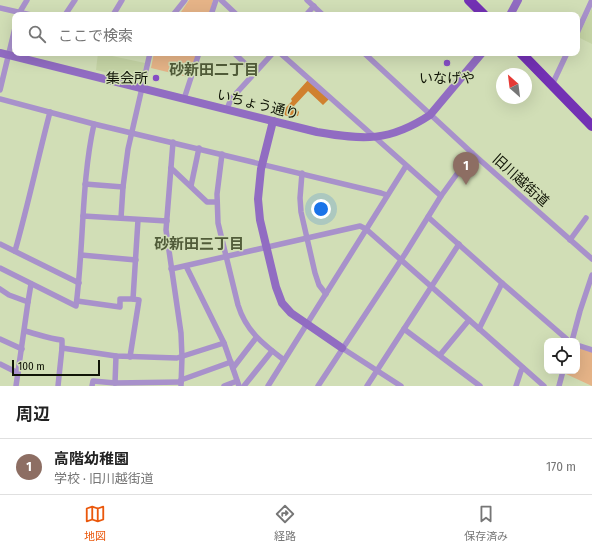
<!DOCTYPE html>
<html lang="ja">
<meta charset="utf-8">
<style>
body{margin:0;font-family:"Fira Sans Condensed","Noto Sans JP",sans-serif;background:#f6f6f6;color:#222}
.controls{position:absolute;right:12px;bottom:12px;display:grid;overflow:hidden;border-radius:8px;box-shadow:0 4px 16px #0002}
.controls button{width:36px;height:36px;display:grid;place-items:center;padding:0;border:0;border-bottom:1px solid #e0e0e0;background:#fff;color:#222;font:20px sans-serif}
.compass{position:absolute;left:496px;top:68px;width:36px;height:36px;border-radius:50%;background:#fff;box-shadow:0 4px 16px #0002;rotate:332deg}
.scale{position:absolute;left:12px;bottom:10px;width:88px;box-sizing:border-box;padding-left:4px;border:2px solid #101406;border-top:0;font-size:11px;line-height:14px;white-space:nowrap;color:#101406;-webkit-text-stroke:3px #d1deb6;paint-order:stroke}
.you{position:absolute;left:321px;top:209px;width:14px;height:14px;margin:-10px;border:3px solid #fff;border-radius:50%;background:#1a73e8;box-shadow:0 0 0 6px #1a73e833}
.badge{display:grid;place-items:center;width:26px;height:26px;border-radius:50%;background:#ea580c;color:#fff;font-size:13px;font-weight:700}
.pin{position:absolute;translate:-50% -33px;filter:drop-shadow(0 1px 2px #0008)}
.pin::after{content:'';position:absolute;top:21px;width:14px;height:12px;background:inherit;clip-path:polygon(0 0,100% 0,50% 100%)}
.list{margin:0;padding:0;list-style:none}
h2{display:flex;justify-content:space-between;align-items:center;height:52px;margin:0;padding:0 16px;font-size:17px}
h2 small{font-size:13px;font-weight:400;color:#767676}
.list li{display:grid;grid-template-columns:26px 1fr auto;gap:12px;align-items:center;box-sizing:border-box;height:56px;padding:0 16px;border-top:1px solid #e0e0e0}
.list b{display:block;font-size:15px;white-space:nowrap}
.list p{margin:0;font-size:13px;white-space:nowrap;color:#767676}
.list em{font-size:13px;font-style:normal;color:#767676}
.icon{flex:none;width:22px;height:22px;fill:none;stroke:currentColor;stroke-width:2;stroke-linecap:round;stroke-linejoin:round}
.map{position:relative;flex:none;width:592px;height:386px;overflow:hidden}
.search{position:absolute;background:#fff;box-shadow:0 4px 16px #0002;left:12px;right:12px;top:12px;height:44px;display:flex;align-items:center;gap:10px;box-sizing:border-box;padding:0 14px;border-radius:8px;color:#767676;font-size:15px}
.sheet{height:108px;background:#fff}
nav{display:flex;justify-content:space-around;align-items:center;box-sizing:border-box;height:56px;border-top:1px solid #e0e0e0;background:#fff;font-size:11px;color:#767676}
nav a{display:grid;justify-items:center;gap:2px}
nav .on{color:#ea580c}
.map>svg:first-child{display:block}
.built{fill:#c5d4a5}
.green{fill:#e5b387}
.forest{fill:#d0812f}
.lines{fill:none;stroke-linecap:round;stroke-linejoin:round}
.street{stroke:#a891cb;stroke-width:5.5}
.secondary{stroke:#916cc2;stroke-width:8}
.highway{stroke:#7331b4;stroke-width:10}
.poi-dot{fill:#854dc4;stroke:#d1deb6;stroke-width:1.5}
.labels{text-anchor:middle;stroke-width:3;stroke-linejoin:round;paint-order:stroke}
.poi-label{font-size:14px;fill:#101406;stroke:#d1deb6;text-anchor:end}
.street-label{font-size:14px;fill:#101406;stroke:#d1deb6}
.neighbourhood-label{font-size:15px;font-weight:bold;fill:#515c39;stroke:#d1deb6}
</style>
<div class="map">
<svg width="592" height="386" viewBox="0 0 592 386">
<rect width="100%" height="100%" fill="#d1deb6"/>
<g class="built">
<polygon points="592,8 592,44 578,37"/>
<polygon points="98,53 145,63 141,79 139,80 96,70"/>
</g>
<g class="green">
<polygon points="189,0 213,0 209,15 179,15"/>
<polygon points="154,53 197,53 188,77 151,68"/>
<polygon points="577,347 592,352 592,386 566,374 567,371 577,371"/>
</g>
<polygon class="forest" points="308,80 329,99 323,105 308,91 294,106 299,112 298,116 294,115 292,117 280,114 292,101 291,99"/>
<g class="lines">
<g class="street">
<polyline points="221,0 237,15"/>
<polyline points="307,0 323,15"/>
<polyline points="0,8 31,15"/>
<polyline points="18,15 27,0"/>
<polyline points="65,15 75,0"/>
<polyline points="113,15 122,0"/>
<polyline points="173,15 185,0"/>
<polyline points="211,15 216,0"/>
<polyline points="306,15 314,6"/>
<polyline points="577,33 592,0"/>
<polyline points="234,53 255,73"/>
<polyline points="280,53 441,196"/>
<polyline points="364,53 472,153 592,259"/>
<polyline points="552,85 567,53"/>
<polyline points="0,90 15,28"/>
<polyline points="0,99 94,124 381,193 387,195"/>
<polyline points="184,99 199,53"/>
<polyline points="227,109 231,99 273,53"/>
<polyline points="173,142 166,230 181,333 182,357 181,386"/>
<path d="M 222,154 L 217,194 L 218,223 L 238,305 C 246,331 263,344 284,360"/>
<polyline points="171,168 207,202 217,202"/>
<polyline points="302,173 300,198 301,212 315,273 319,285 326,294"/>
<polyline points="85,184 123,187"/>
<polyline points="191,186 199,148"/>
<polyline points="83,216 167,221"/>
<polyline points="428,217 502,283 569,341"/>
<polyline points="121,218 123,187 128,149 150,53"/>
<polyline points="570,240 586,218"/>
<polyline points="0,244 79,283"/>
<path d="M 15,251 C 28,205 38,158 50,112"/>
<polyline points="81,255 136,260"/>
<polyline points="186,266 224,343 239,386"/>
<path d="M 0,268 L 76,306 C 84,245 81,183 94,124"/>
<polyline points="171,269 360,226 366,229 544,386"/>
<polyline points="0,289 9,295 28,302 16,386"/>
<polyline points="77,301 120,307 120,299 133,299"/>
<polyline points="28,302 31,284"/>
<polyline points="404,329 480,386"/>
<polyline points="479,329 502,283"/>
<path d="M 25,331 C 37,334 50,339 62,340 L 62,348"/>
<polyline points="0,339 22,349"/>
<polyline points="572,341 580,311 592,275"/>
<polyline points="577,345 592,350"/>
<polyline points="342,348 401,386"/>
<polyline points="440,355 469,320"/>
<polyline points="116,356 115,383 181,382"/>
<polyline points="130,357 139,300 133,299 138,220"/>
<polyline points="0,364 18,373"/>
<polyline points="233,368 256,338"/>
<polyline points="181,380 231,362"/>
<polyline points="58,386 62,348 116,356 177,358 224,343"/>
<polyline points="92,386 93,381 115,383"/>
<polyline points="224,386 237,381"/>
<polyline points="244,386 272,351"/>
<polyline points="268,386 406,166"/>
<polyline points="318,386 405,254 441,196 472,153"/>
<polyline points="367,386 459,244"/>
<polyline points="516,386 521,371 523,368"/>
<polyline points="559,386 563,371"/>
</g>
<g class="secondary">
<polyline points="510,15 518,0"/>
<path d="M 0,53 L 317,132 C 364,140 389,142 430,115 L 482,53"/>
<polyline points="273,121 261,169 258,199 260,220 276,287 282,303 291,313 342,348"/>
</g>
<g class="highway">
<polyline points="469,0 484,15"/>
<polyline points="521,53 592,126"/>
</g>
</g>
<g class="poi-dot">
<circle cx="447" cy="63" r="4"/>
<circle cx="156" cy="78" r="4"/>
</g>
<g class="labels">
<g class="poi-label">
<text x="148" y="83">集会所</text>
<text x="447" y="83" text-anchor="middle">いなげや</text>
</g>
<g class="street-label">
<text transform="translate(258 104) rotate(14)" y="5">いちょう通り</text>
<text transform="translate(521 180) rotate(42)" y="5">旧川越街道</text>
</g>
<g class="neighbourhood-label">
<text x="214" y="75">砂新田二丁目</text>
<text x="199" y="249">砂新田三丁目</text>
</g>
</g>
</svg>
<div class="controls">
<button><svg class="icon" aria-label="locate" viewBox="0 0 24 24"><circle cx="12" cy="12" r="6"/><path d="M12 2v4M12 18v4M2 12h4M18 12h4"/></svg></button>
</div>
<svg class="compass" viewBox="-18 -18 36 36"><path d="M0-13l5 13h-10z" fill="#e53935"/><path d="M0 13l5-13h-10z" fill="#767676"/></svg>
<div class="scale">100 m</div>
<div class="you"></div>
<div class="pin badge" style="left:466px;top:185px;background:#8d6e63">1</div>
<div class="search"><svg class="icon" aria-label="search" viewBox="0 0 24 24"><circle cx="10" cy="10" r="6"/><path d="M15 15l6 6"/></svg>ここで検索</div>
</div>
<section class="sheet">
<h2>周辺<small></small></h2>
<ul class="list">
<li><span class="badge" style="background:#8d6e63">1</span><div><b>高階幼稚園</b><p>学校 · 旧川越街道</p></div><em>170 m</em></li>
</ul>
</section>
<nav>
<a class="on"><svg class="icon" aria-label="map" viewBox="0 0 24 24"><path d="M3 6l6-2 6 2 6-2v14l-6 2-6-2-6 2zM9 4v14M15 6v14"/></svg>地図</a>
<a><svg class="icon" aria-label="directions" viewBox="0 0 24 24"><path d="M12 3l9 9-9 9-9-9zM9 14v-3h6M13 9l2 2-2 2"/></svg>経路</a>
<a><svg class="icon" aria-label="saved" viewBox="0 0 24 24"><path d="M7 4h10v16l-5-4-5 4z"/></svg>保存済み</a>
</nav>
